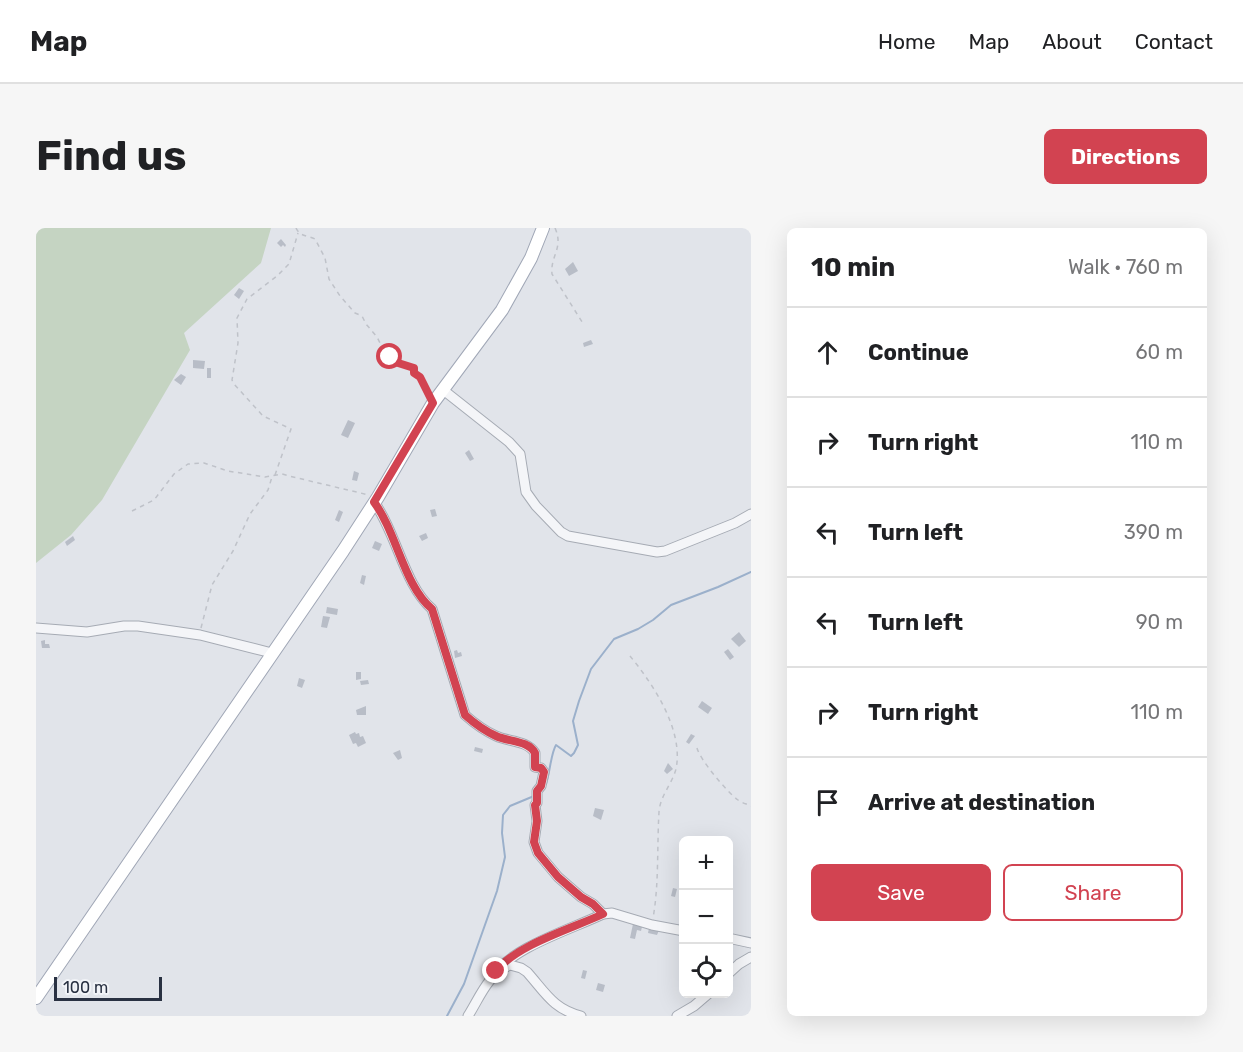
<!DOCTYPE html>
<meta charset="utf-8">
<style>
body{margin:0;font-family:Rubik,sans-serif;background:#f6f6f6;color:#202124}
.controls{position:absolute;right:18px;bottom:18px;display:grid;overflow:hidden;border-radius:9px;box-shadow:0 6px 24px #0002}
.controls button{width:54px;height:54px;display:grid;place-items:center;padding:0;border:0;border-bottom:2px solid #e0e0e0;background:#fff;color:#202124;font:30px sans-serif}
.scale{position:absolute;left:18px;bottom:15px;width:108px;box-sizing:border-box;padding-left:6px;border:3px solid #293142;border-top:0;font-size:16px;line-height:21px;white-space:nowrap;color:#293142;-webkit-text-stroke:4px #f1f3f7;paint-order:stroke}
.stop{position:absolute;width:18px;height:18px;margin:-14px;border:4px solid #d24351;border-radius:50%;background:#fff}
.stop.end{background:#d24351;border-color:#fff;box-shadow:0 2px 6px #0008}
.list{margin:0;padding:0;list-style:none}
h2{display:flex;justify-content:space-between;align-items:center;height:78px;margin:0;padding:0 24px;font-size:26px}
h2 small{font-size:20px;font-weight:400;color:#757577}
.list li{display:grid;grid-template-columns:39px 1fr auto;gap:18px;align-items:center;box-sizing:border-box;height:90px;padding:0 24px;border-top:2px solid #e0e0e0}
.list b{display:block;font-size:22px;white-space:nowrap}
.list em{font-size:20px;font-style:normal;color:#757577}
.actions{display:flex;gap:12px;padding:18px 24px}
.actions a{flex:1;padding:14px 0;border:2px solid #d24351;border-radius:9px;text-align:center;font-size:21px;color:#d24351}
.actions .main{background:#d24351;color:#fff}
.icon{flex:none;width:33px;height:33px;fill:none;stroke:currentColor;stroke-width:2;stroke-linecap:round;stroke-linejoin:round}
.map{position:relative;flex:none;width:715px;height:788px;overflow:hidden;border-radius:9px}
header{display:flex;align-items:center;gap:36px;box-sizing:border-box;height:84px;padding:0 30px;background:#fff;border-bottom:2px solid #e0e0e0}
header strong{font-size:28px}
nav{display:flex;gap:33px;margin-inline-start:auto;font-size:21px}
.intro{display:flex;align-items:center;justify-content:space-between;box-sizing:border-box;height:144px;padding:0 36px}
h1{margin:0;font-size:42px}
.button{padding:15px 27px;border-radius:9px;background:#d24351;color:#fff;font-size:21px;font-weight:700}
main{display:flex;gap:36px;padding:0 36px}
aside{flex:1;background:#fff;border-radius:9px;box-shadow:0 6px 24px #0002}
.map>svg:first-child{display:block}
.green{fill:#c5d4c2}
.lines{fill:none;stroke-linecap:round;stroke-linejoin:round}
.stream{stroke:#9bb0cb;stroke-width:2}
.building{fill:#b8bdc7}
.minor-casing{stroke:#a6abb4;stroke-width:11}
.major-casing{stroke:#a0a7b6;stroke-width:14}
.path{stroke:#bfc2c9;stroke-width:1.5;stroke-dasharray:4.5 4.5;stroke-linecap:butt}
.minor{stroke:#f4f5f8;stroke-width:9}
.major{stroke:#fff;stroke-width:12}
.route{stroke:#d24351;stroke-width:8}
</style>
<header>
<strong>Map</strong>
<nav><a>Home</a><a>Map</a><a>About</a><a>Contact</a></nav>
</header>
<div class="intro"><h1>Find us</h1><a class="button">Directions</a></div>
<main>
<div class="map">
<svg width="715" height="788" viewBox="0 0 715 788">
<rect width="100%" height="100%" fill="#e1e4ea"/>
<polygon class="green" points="0,0 235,0 225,35 148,105 154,122 66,272 35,307 0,335"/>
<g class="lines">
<g class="stream">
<path d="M 510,556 C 514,544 515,525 520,517 L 535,528 L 538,525 L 542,517 L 537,493 L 543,473 L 555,441 L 578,411 L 602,401 L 617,392 L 635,377 L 682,359 L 715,344"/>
<polyline points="411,788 428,756 461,663 469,629 466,605 467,587 474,578 498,568"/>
</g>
</g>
<g class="building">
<polygon points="245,11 250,17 249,19 247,17 245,19 241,15"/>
<polygon points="537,34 542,43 533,48 529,41"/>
<polygon points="203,60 208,63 203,71 198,67"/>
<polygon points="555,112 557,116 548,119 547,115"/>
<polygon points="157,132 169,133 168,141 157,140"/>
<rect x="171" y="140" width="4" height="10"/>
<polygon points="145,146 150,149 145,157 138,152"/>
<polygon points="312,192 319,195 312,210 305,207"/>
<polygon points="433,222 438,231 434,233 429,225"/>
<polygon points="318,243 323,245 321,253 316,252"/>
<polygon points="399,281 401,288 396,289 394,282"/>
<polygon points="303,282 307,284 303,294 299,292"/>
<polygon points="390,305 392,310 386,313 383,308"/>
<polygon points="37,308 39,312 31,318 29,314"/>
<polygon points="339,313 346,316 343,323 336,320"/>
<polygon points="326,347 330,348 328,357 324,355"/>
<polygon points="291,379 302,381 301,387 290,385"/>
<polygon points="287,388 294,389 291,400 285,399"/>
<polygon points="703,404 710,413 703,419 695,411"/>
<polygon points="9,412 9,416 13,416 14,420 6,420 5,413"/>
<polygon points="692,421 698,429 694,432 688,424"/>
<polygon points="421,422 422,425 425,424 426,428 419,430 418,423"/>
<polygon points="320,444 325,444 325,451 320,452"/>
<polygon points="263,450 269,452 266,460 261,458"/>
<polygon points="332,452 333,456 325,457 324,453"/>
<polygon points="666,473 676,480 672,486 662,479"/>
<polygon points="330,478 330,487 321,487 320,482"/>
<polygon points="319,504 320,506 323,505 324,509 327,508 330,515 322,519 320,515 317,516 313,507"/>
<polygon points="655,506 659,508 653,516 650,514"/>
<polygon points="439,519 447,521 446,525 438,523"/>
<polygon points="364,522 366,530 362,532 357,525"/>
<polygon points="632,535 637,541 631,546 628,543"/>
<polygon points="559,580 568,582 565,592 557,588"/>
<polygon points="637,660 641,661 639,669 635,668"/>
<polygon points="597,696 606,699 605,703 601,702 599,711 594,710"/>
<polygon points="613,700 623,702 621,707 612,705"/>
<polygon points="547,742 551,743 549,751 545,750"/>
<polygon points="562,755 569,757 567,764 560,762"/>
</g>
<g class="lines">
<defs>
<g id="minor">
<polyline points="406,161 473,214 484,226 490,264 500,278 525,304 532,308 621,324 629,323 699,295 715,286"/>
<path d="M 338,274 C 361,306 368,357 396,381 L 429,487 C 438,495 449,503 460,508 C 473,514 491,512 499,525 L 499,539 L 505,540 L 508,544 L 505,558 L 501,563 L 501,575 L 499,577 L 501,593 L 498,614 L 502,625 L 522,649 L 545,669 L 557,676 L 567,686"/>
<polyline points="0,400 51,404 88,398 102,398 164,407 236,425"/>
<polyline points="692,710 715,715"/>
<polyline points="692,746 703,736 715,729"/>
<path d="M 457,749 C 473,720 536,701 567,686 L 576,685 L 616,697 L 648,703"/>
<path d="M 432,788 C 444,769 452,746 474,737 L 485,740 L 491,744 C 509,764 517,781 545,788"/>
<polyline points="641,788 658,778 672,766"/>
</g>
<polyline id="major" points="0,770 307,323 342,269 397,175 466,82 495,30 507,0"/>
</defs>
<use href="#minor" class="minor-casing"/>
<use href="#major" class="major-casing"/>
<g class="path">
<path d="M 260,0 C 264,9 271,7 279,11 L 289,30 L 293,51 L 304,68 L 319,85 L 326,88 L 330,96 L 341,109 L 348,123 L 356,132 L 378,140 L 378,145 L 384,149 L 392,166"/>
<path d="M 519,0 C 528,20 514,28 516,46 L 548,97"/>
<polyline points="239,247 255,201 227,188 198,156 196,152 202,115 201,90 211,71 241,48 253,36 262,5"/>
<polyline points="96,283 118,272 138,246 152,236 168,235 192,243 229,249 246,246 253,248 333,267"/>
<polyline points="165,400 176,357 197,323 214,286 232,262 236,249"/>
<path d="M 594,428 C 617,456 648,502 640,541 C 636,556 624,568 623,584 C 621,617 623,658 617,690"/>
<path d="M 661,520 C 664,532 692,565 702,572 C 706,575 711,576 715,578"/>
</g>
<use href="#minor" class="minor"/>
<use href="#major" class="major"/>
</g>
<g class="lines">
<path class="route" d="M 354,129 L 359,134 L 378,140 L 378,145 L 384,149 L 397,175 L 338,274 C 361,305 368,358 396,381 L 429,487 C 438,495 449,503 460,508 C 473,514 492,512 499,525 L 499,539 L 505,540 L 508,544 L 505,558 L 501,563 L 501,575 L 499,577 L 501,593 L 498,614 L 502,625 L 522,649 L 545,669 L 557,676 L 567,686 C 535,701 482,716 460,743"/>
</g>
</svg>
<div class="controls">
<button>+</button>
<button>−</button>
<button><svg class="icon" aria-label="locate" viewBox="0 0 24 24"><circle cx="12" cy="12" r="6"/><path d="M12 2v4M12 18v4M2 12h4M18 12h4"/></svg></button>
</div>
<div class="scale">100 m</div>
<div class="stop" style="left:354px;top:129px"></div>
<div class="stop end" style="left:460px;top:743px"></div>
</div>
<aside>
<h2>10 min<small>Walk · 760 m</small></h2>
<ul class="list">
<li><svg class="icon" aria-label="ahead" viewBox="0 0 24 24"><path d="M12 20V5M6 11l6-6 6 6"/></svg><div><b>Continue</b></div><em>60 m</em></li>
<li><svg class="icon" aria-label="right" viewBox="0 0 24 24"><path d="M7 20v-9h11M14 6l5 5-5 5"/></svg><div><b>Turn right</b></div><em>110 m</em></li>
<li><svg class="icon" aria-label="left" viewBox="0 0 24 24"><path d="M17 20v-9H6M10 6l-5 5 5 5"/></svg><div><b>Turn left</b></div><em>390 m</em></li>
<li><svg class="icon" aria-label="left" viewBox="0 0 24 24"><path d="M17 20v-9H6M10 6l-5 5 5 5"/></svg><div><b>Turn left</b></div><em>90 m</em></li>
<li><svg class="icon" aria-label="right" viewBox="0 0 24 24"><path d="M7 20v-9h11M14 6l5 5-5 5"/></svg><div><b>Turn right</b></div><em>110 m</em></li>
<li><svg class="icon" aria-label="arrive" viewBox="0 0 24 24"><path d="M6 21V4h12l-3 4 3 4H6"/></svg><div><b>Arrive at destination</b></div></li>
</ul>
<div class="actions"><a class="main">Save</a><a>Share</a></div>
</aside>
</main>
